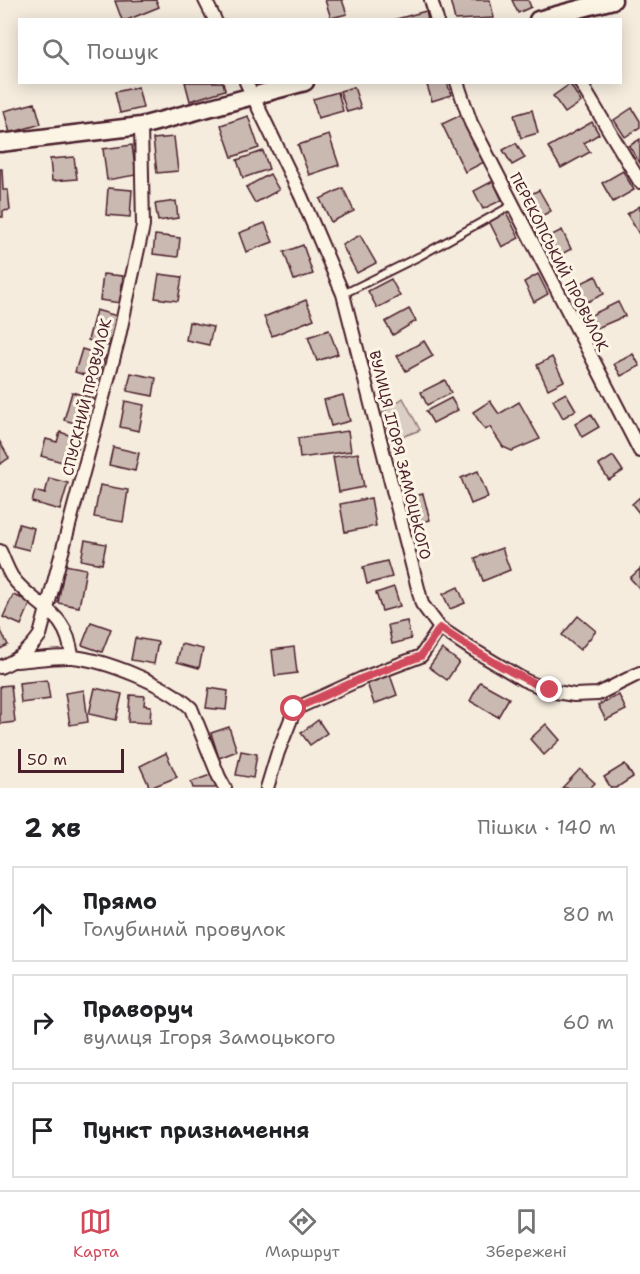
<!DOCTYPE html>
<html lang="uk">
<meta charset="utf-8">
<style>
body{margin:0;font-family:"Shantell Sans",sans-serif;background:#f2f2f2;color:#202124}
.scale{position:absolute;left:18px;bottom:15px;width:106px;box-sizing:border-box;padding-left:6px;border:3px solid #4a1f2b;border-top:0;font-size:16px;line-height:21px;white-space:nowrap;color:#4a1f2b;-webkit-text-stroke:4px #fcf5e5;paint-order:stroke}
.stop{position:absolute;width:18px;height:18px;margin:-14px;border:4px solid #d1495b;border-radius:50%;background:#fff}
.stop.end{background:#d1495b;border-color:#fff;box-shadow:0 2px 6px #0008}
.list{margin:0;padding:0;list-style:none}
h2{display:flex;justify-content:space-between;align-items:center;height:78px;margin:0;padding:0 24px;font-size:26px}
h2 small{font-size:20px;font-weight:400;color:#757577}
.list li{display:grid;grid-template-columns:39px 1fr auto;gap:18px;align-items:center;box-sizing:border-box;height:96px;margin:0 12px 12px;padding:0 12px;border:2px solid #e0e0e0;border-radius:0px}
.list b{display:block;font-size:22px;white-space:nowrap}
.list p{margin:0;font-size:20px;white-space:nowrap;color:#757577}
.list em{font-size:20px;font-style:normal;color:#757577}
.icon{flex:none;width:33px;height:33px;fill:none;stroke:currentColor;stroke-width:2;stroke-linecap:round;stroke-linejoin:round}
.map{position:relative;flex:none;width:640px;height:788px;overflow:hidden}
.search{position:absolute;background:#fff;box-shadow:0 3px 15px #0003;left:18px;right:18px;top:18px;height:66px;display:flex;align-items:center;gap:15px;box-sizing:border-box;padding:0 21px;border-radius:0px;color:#757577;font-size:22px}
.sheet{height:402px;background:#fff}
nav{display:flex;justify-content:space-around;align-items:center;box-sizing:border-box;height:84px;border-top:2px solid #e0e0e0;background:#fff;font-size:16px;color:#757577}
nav a{display:grid;justify-items:center;gap:3px}
nav .on{color:#d1495b}
.map>svg:first-child{display:block}
.green{fill:#dbcec4;stroke:#927678;stroke-width:1.5}
.building{fill:#cab9b1;stroke:#4a1f2b;stroke-width:1.5}
.lines{fill:none;stroke-linecap:round;stroke-linejoin:round}
.service-casing{stroke:#4a1f2b;stroke-width:10}
.minor-casing{stroke:#4a1f2b;stroke-width:16}
.secondary-casing{stroke:#4a1f2b;stroke-width:21}
.service{stroke:#fcf5e5;stroke-width:6}
.minor{stroke:#fcf5e5;stroke-width:12}
.secondary{stroke:#fcf5e5;stroke-width:16}
.route{stroke:#d1495b;stroke-width:8}
.labels{text-anchor:middle;stroke-width:6;stroke-linejoin:round;paint-order:stroke}
.street-label{font-size:15px;fill:#4a1f2b;stroke:#fcf5e5}
</style>
<div class="map">
<svg width="640" height="788" viewBox="0 0 640 788">
<rect width="100%" height="100%" fill="#f5ecde"/>
<filter id="ink" filterUnits="userSpaceOnUse"><feTurbulence type="fractalNoise" baseFrequency=".0167" numOctaves="2"/><feDisplacementMap in="SourceGraphic" scale="12" xChannelSelector="R" yChannelSelector="G"/><feConvolveMatrix kernelMatrix="1 2 1 2 8 2 1 2 1" color-interpolation-filters="sRGB"/></filter>
<g filter="url(#ink)">
<polygon class="green" points="403,398 420,430 391,441 382,413"/>
<g class="building">
<polygon points="156,0 159,7 127,20 122,20 115,1"/>
<polygon points="325,0 342,0 347,14 331,18"/>
<polygon points="450,0 490,0 494,18 455,20"/>
<polygon points="512,0 528,0 531,7 518,13"/>
<polygon points="426,11 428,20 393,20"/>
<polygon points="185,82 223,82 225,90 190,101"/>
<polygon points="426,82 447,82 451,95 432,101"/>
<polygon points="570,84 581,102 565,113 553,96"/>
<polygon points="138,87 143,108 120,113 115,92"/>
<polygon points="354,87 361,108 347,112 340,91"/>
<polygon points="338,92 343,111 318,118 313,99"/>
<polygon points="35,103 41,124 10,133 4,111"/>
<polygon points="632,108 640,121 640,127 625,137 614,120"/>
<polygon points="532,110 538,133 521,138 514,115"/>
<polygon points="461,115 484,162 465,172 442,124"/>
<polygon points="248,116 259,148 232,157 221,125"/>
<polygon points="592,122 599,134 584,143 590,152 561,168 548,147"/>
<polygon points="329,135 339,165 309,175 298,145"/>
<polygon points="174,137 178,171 157,173 153,139"/>
<polygon points="640,139 640,163 629,146"/>
<polygon points="516,143 525,158 512,165 503,150"/>
<polygon points="132,145 136,175 107,180 103,149"/>
<polygon points="263,151 269,169 243,178 237,160"/>
<polygon points="74,157 77,179 52,181 50,159"/>
<polygon points="0,169 2,169 3,190 8,190 10,210 3,211 3,217 0,217"/>
<polygon points="623,171 634,190 613,202 602,183"/>
<polygon points="270,174 279,190 255,203 246,187"/>
<polygon points="493,181 502,200 483,209 474,191"/>
<polygon points="108,188 132,190 130,217 106,215"/>
<polygon points="343,188 354,211 331,222 320,199"/>
<polygon points="539,190 551,211 536,219 525,197"/>
<polygon points="176,201 178,218 158,221 155,204"/>
<polygon points="640,206 640,234 639,234 627,214"/>
<polygon points="506,212 519,238 502,247 489,221"/>
<polygon points="265,223 273,242 246,252 239,233"/>
<polygon points="562,230 571,249 558,256 548,237"/>
<polygon points="155,235 180,238 178,257 153,254"/>
<polygon points="360,235 376,263 357,273 342,245"/>
<polygon points="303,245 313,274 294,280 284,252"/>
<polygon points="103,274 123,276 120,303 100,300"/>
<polygon points="159,274 182,277 178,301 155,298"/>
<polygon points="538,274 548,294 534,302 524,282"/>
<polygon points="596,276 604,294 581,305 573,287"/>
<polygon points="391,279 400,296 377,308 368,291"/>
<polygon points="306,300 314,319 272,336 264,317"/>
<polygon points="618,302 625,316 597,328 591,315"/>
<polygon points="409,309 416,321 393,335 385,322"/>
<polygon points="96,310 117,316 109,346 88,340"/>
<polygon points="189,322 213,327 209,345 186,340"/>
<polygon points="329,330 338,354 317,361 308,337"/>
<polygon points="424,341 433,356 406,371 397,356"/>
<polygon points="82,349 105,356 97,379 75,372"/>
<polygon points="633,354 640,366 621,376 614,364"/>
<polygon points="552,357 564,381 548,389 537,365"/>
<polygon points="131,373 156,378 153,396 127,391"/>
<polygon points="445,380 451,393 427,405 421,392"/>
<polygon points="72,392 93,398 85,426 64,420"/>
<polygon points="566,393 576,410 563,418 553,400"/>
<polygon points="343,395 350,421 331,426 324,400"/>
<polygon points="451,398 458,410 433,423 426,411"/>
<polygon points="125,401 144,405 139,431 120,427"/>
<polygon points="490,401 499,414 519,402 540,439 512,451 503,447 490,427 485,430 473,412"/>
<polygon points="591,414 599,427 582,437 575,424"/>
<polygon points="348,431 351,451 300,458 298,438"/>
<polygon points="60,432 81,439 73,465 41,456 46,439 57,442"/>
<polygon points="0,442 9,458 0,464"/>
<polygon points="113,447 139,453 135,471 109,465"/>
<polygon points="358,453 364,487 339,492 333,457"/>
<polygon points="613,456 623,471 609,480 599,465"/>
<polygon points="478,471 488,497 471,504 461,478"/>
<polygon points="49,478 68,483 60,510 32,502 35,491 45,494"/>
<polygon points="100,485 128,490 123,522 94,517"/>
<polygon points="423,494 430,520 413,525 406,498"/>
<polygon points="640,497 640,514 632,504"/>
<polygon points="371,498 376,526 345,532 340,504"/>
<polygon points="19,524 34,528 29,550 13,546"/>
<polygon points="85,540 106,544 102,564 81,560"/>
<polygon points="502,548 510,570 483,581 475,558"/>
<polygon points="387,561 392,577 367,584 363,567"/>
<polygon points="65,565 86,569 79,607 58,603"/>
<polygon points="640,569 640,589 630,578"/>
<polygon points="394,587 400,606 382,611 376,593"/>
<polygon points="458,587 465,603 450,609 443,594"/>
<polygon points="13,595 31,602 21,625 3,617"/>
<polygon points="578,616 596,631 580,650 562,635"/>
<polygon points="407,621 411,639 392,644 388,625"/>
<polygon points="91,622 111,629 102,652 82,645"/>
<polygon points="0,629 8,645 0,649"/>
<polygon points="135,638 158,642 154,664 131,660"/>
<polygon points="181,644 203,649 199,668 177,662"/>
<polygon points="294,647 297,673 275,676 272,650"/>
<polygon points="442,649 459,662 447,680 429,667"/>
<polygon points="390,675 397,695 374,704 367,683"/>
<polygon points="47,680 50,699 21,703 19,683"/>
<polygon points="480,682 509,698 498,717 470,701"/>
<polygon points="11,685 15,722 0,724 0,686"/>
<polygon points="95,688 122,694 116,720 89,714"/>
<polygon points="209,688 228,691 226,710 206,708"/>
<polygon points="84,690 88,722 70,725 65,693"/>
<polygon points="130,695 145,696 144,705 151,706 150,723 128,722"/>
<polygon points="619,695 626,710 606,720 598,705"/>
<polygon points="318,720 327,733 310,745 301,733"/>
<polygon points="546,724 560,740 544,755 530,739"/>
<polygon points="229,727 237,751 219,758 211,733"/>
<polygon points="241,751 257,754 253,778 236,775"/>
<polygon points="166,753 177,777 150,788 140,766"/>
<polygon points="625,764 633,777 616,788 611,788 604,777"/>
<polygon points="580,769 595,783 590,788 562,788"/>
<polygon points="213,774 218,788 193,788 191,782"/>
</g>
<g class="lines">
<defs>
<polyline id="service" points="343,294 420,256 512,205"/>
<g id="minor">
<polyline points="205,0 215,20"/>
<polyline points="431,0 437,20"/>
<polyline points="246,82 301,196 343,294 422,604 440,628 470,648 524,680 550,691 574,695 598,694 640,673"/>
<polyline points="457,82 471,123 640,451"/>
<polyline points="580,82 640,182"/>
<path d="M 0,551 C 4,560 7,569 12,577 C 36,609 67,609 72,657"/>
<path d="M 16,661 C 34,660 54,656 72,657 C 106,660 167,685 191,708 L 219,777 L 225,788"/>
<path d="M 0,667 C 18,660 29,651 40,635 L 118,341 L 143,226 L 141,126"/>
<polyline points="267,788 278,752 295,709 363,678 421,656 440,628"/>
</g>
<g id="secondary">
<polyline points="538,20 613,0"/>
<polyline points="0,143 141,126 305,82"/>
</g>
</defs>
<use href="#service" class="service-casing"/>
<use href="#minor" class="minor-casing"/>
<use href="#secondary" class="secondary-casing"/>
<use href="#service" class="service"/>
<use href="#minor" class="minor"/>
<use href="#secondary" class="secondary"/>
</g>
</g>
<g class="lines" filter="url(#ink)">
<path class="route" d="M 294,709 L 363,678 L 421,656 L 440,628 C 475,652 511,674 550,690"/>
</g>
<g class="labels">
<g class="street-label">
<text transform="translate(559 262) rotate(63)" y="5">ПЕРЕКОПСЬКИЙ ПРОВУЛОК</text>
<text transform="translate(87 397) rotate(-76)" y="5">СПУСКНИЙ ПРОВУЛОК</text>
<text transform="translate(400 455) rotate(76)" y="5">ВУЛИЦЯ ІГОРЯ ЗАМОЦЬКОГО</text>
</g>
</g>
</svg>
<div class="scale">50 m</div>
<div class="stop" style="left:294px;top:709px"></div>
<div class="stop end" style="left:550px;top:690px"></div>
<div class="search"><svg class="icon" aria-label="search" viewBox="0 0 24 24"><circle cx="10" cy="10" r="6"/><path d="M15 15l6 6"/></svg>Пошук</div>
</div>
<section class="sheet">
<h2>2 хв<small>Пішки · 140 m</small></h2>
<ul class="list">
<li><svg class="icon" aria-label="ahead" viewBox="0 0 24 24"><path d="M12 20V5M6 11l6-6 6 6"/></svg><div><b>Прямо</b><p>Голубиний провулок</p></div><em>80 m</em></li>
<li><svg class="icon" aria-label="right" viewBox="0 0 24 24"><path d="M7 20v-9h11M14 6l5 5-5 5"/></svg><div><b>Праворуч</b><p>вулиця Ігоря Замоцького</p></div><em>60 m</em></li>
<li><svg class="icon" aria-label="arrive" viewBox="0 0 24 24"><path d="M6 21V4h12l-3 4 3 4H6"/></svg><div><b>Пункт призначення</b></div></li>
</ul>
</section>
<nav>
<a class="on"><svg class="icon" aria-label="map" viewBox="0 0 24 24"><path d="M3 6l6-2 6 2 6-2v14l-6 2-6-2-6 2zM9 4v14M15 6v14"/></svg>Карта</a>
<a><svg class="icon" aria-label="directions" viewBox="0 0 24 24"><path d="M12 3l9 9-9 9-9-9zM9 14v-3h6M13 9l2 2-2 2"/></svg>Маршрут</a>
<a><svg class="icon" aria-label="saved" viewBox="0 0 24 24"><path d="M7 4h10v16l-5-4-5 4z"/></svg>Збережені</a>
</nav>
